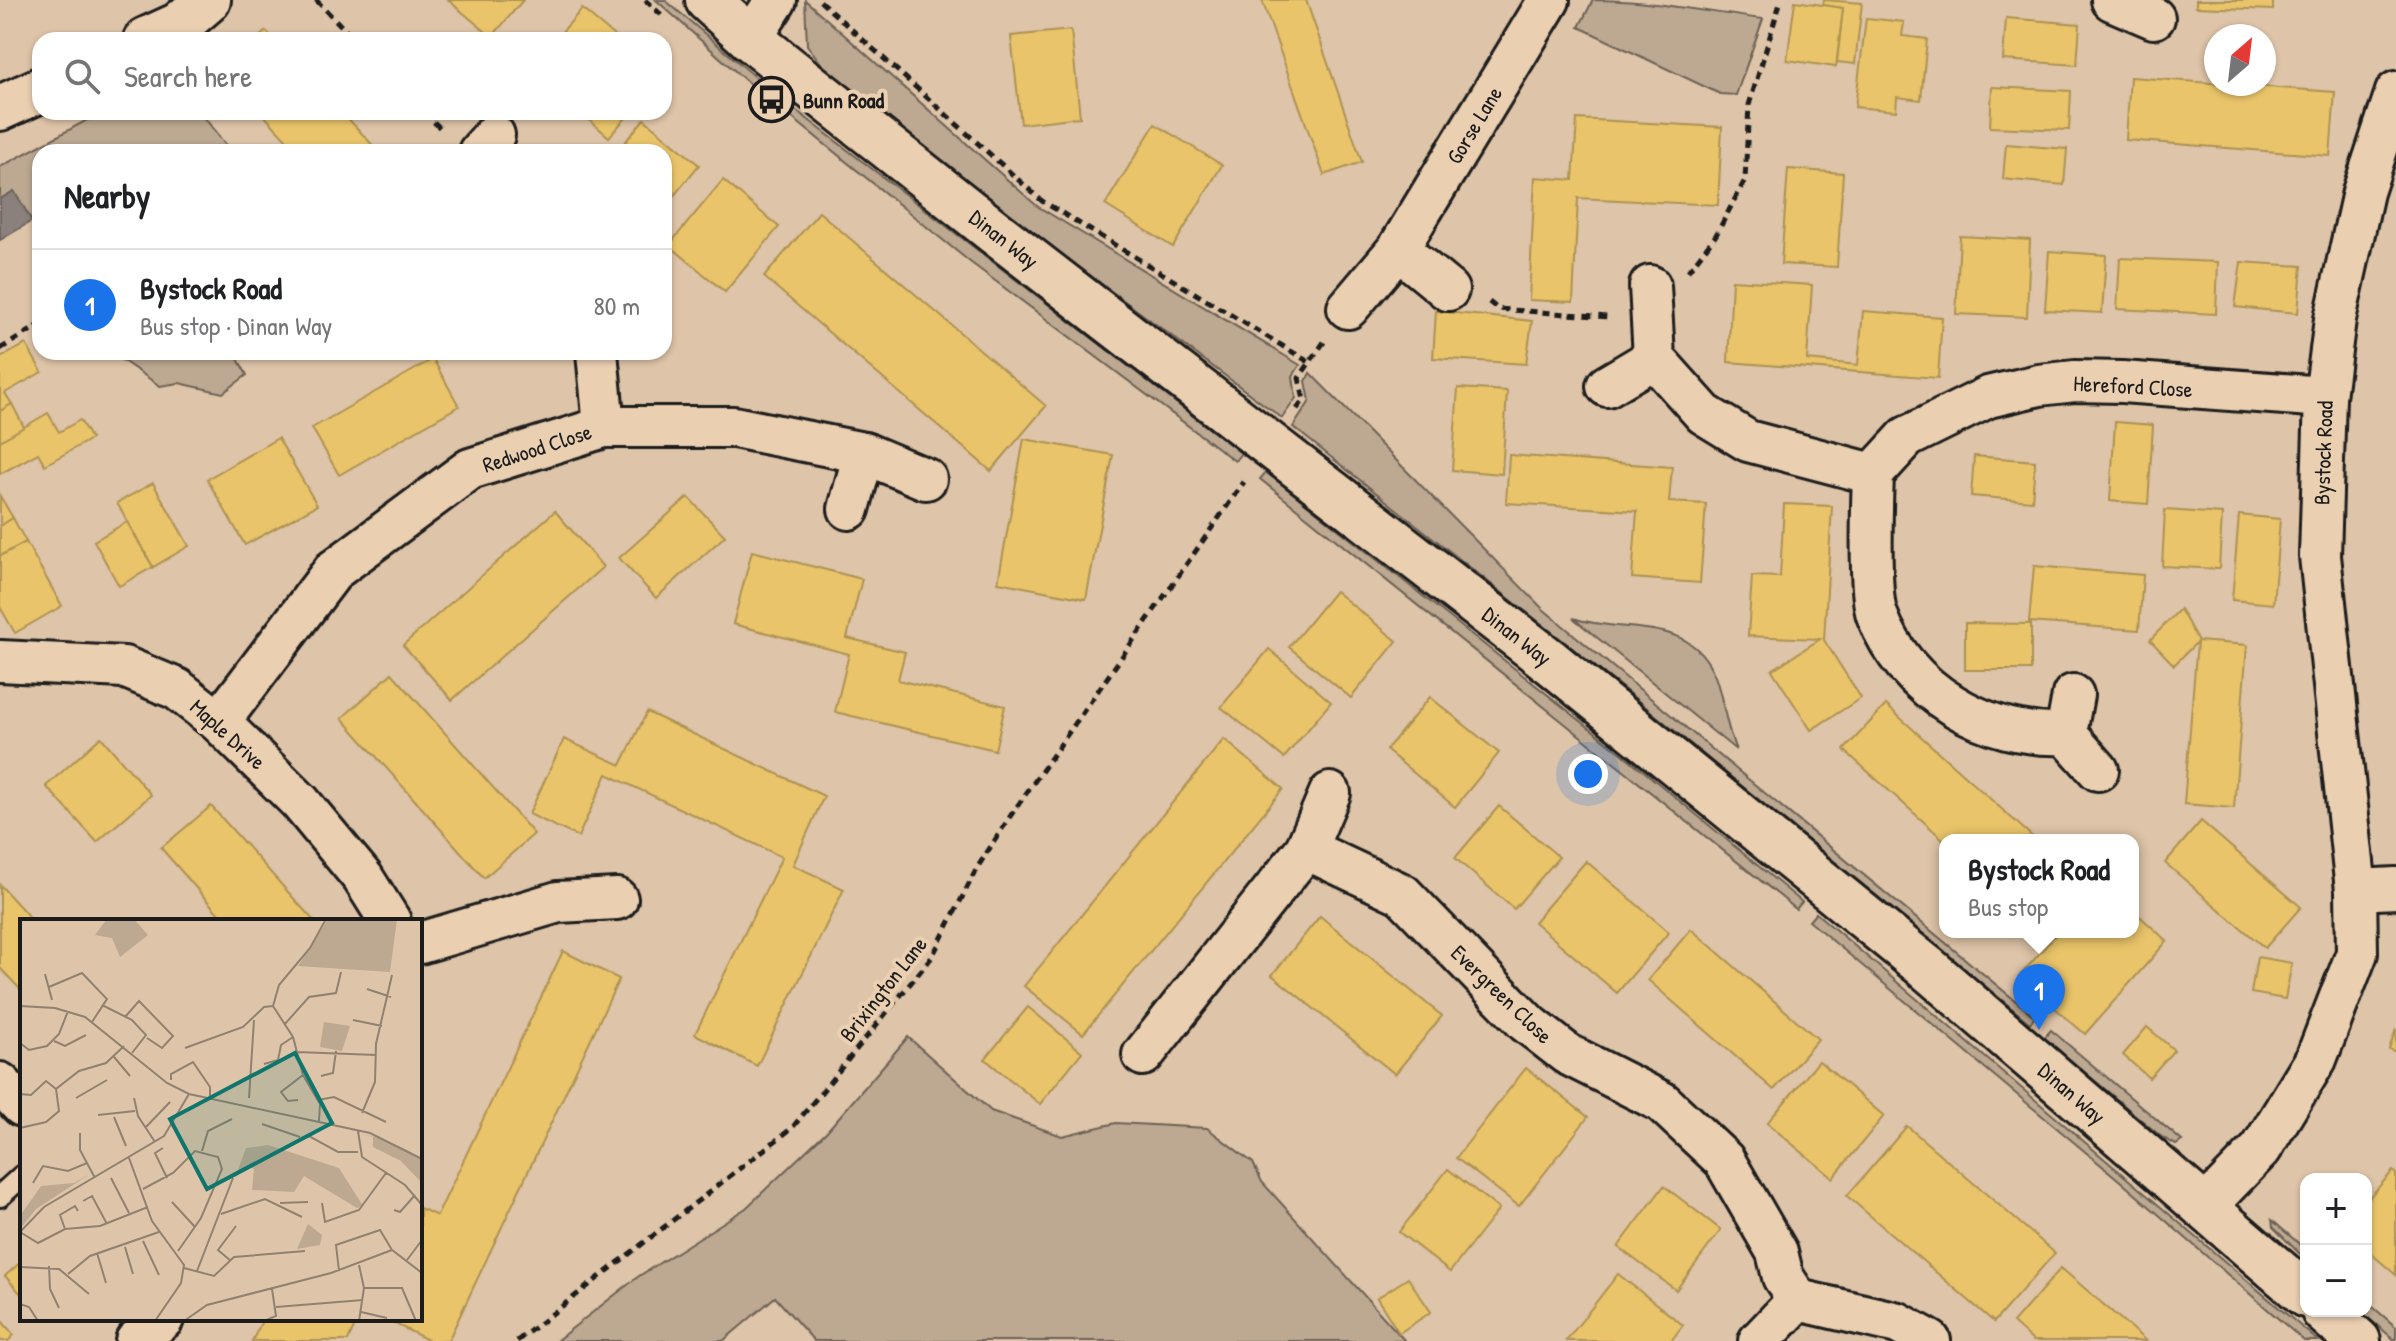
<!DOCTYPE html>
<meta charset="utf-8">
<style>
body{margin:0;font-family:"Patrick Hand",sans-serif;background:#f2f2f2;color:#202124}
.controls{position:absolute;right:24px;bottom:24px;display:grid;overflow:hidden;border-radius:16px;box-shadow:0 2px 6px #0004}
.controls button{width:72px;height:72px;display:grid;place-items:center;padding:0;border:0;border-bottom:2px solid #e0e0e0;background:#fff;color:#202124;font:40px sans-serif}
.compass{position:absolute;left:2204px;top:24px;width:72px;height:72px;border-radius:50%;background:#fff;box-shadow:0 2px 6px #0004;rotate:28deg}
.you{position:absolute;left:1588px;top:774px;width:28px;height:28px;margin:-20px;border:6px solid #fff;border-radius:50%;background:#1a73e8;box-shadow:0 0 0 12px #1a73e833}
.badge{display:grid;place-items:center;width:52px;height:52px;border-radius:50%;background:#1a73e8;color:#fff;font-size:26px;font-weight:700}
.pin{position:absolute;translate:-50% -66px;filter:drop-shadow(0 2px 4px #0008)}
.pin::after{content:'';position:absolute;top:42px;width:28px;height:24px;background:inherit;clip-path:polygon(0 0,100% 0,50% 100%)}
.popup{position:absolute;left:1939px;top:834px;width:200px;height:104px;box-sizing:border-box;display:grid;place-content:center;border-radius:16px;background:#fff;filter:drop-shadow(0 2px 6px #0005);font-size:26px;white-space:nowrap;color:#757577}
.popup b{font-size:30px;color:#202124}
.popup::after{content:'';position:absolute;left:50%;top:100%;margin-left:-16px;border:16px solid transparent;border-top-color:#fff}
.list{margin:0;padding:0;list-style:none}
h2{display:flex;justify-content:space-between;align-items:center;height:104px;margin:0;padding:0 32px;font-size:34px}
h2 small{font-size:26px;font-weight:400;color:#757577}
.list li{display:grid;grid-template-columns:52px 1fr auto;gap:24px;align-items:center;box-sizing:border-box;height:112px;padding:0 32px;border-top:2px solid #e0e0e0}
.list b{display:block;font-size:30px;white-space:nowrap}
.list p{margin:0;font-size:26px;white-space:nowrap;color:#757577}
.list em{font-size:26px;font-style:normal;color:#757577}
.icon{flex:none;width:44px;height:44px;fill:none;stroke:currentColor;stroke-width:2;stroke-linecap:round;stroke-linejoin:round}
.map{position:relative;flex:none;width:2396px;height:1341px;overflow:hidden}
.search{position:absolute;background:#fff;box-shadow:0 2px 6px #0004;left:32px;top:32px;width:640px;height:88px;display:flex;align-items:center;gap:20px;box-sizing:border-box;padding:0 28px;border-radius:24px;color:#757577;font-size:30px}
.panel{position:absolute;background:#fff;box-shadow:0 2px 6px #0004;left:32px;top:144px;width:640px;height:216px;border-radius:24px}
.map>svg:first-child{display:block}
.green{fill:#bda891;stroke:#6c6256;stroke-width:2}
.homes{fill:#e9c46a;stroke:#ac9253;stroke-width:2}
.industry{fill:#8a817c;stroke:#69635f;stroke-width:2}
.lines{fill:none;stroke-linecap:round;stroke-linejoin:round}
.lane-casing{stroke:#1c1c1c;stroke-width:26}
.street-casing{stroke:#1c1c1c;stroke-width:46}
.secondary-casing{stroke:#1c1c1c;stroke-width:50}
.path{stroke:#1c1c1c;stroke-width:5;stroke-dasharray:8 6;stroke-linecap:butt}
.lane{stroke:#eacfb1;stroke-width:20}
.street{stroke:#eacfb1;stroke-width:40}
.secondary{stroke:#eacfb1;stroke-width:44}
.labels{text-anchor:middle;stroke-width:8;stroke-linejoin:round;paint-order:stroke}
.poi-label{font-size:22px;font-weight:bold;fill:#1c1c1c;stroke:#eacfb1;text-anchor:start}
.street-label{font-size:22px;fill:#1c1c1c;stroke:#eacfb1}
.inset-road{fill:none;stroke:#908170;stroke-width:2}
.view{fill:#0f766e;fill-opacity:0.15;stroke:#0f766e;stroke-width:4}
.inset-edge{fill:none;stroke:#1c1c1c;stroke-width:4}
</style>
<div class="map">
<svg width="2396" height="1341" viewBox="0 0 2396 1341">
<rect width="100%" height="100%" fill="#dec4a8"/>
<filter id="ink" filterUnits="userSpaceOnUse"><feTurbulence type="fractalNoise" baseFrequency=".0125" numOctaves="2"/><feDisplacementMap in="SourceGraphic" scale="16" xChannelSelector="R" yChannelSelector="G"/><feConvolveMatrix kernelMatrix="1 2 1 2 8 2 1 2 1" color-interpolation-filters="sRGB"/></filter>
<g filter="url(#ink)">
<g class="green">
<polygon points="656,0 665,0 771,90 764,97"/>
<polygon points="805,0 1037,206 1300,365 1293,376 1296,398 1282,418 1060,253 824,67 807,45"/>
<path d="M 1593,0 C 1650,0 1706,12 1763,19 L 1736,95 L 1720,94 L 1579,27 Z"/>
<polygon points="784,101 1241,453 1235,461 970,262 779,107"/>
<polygon points="102,112 200,112 231,152 40,152 40,235 14,191 0,199 0,167"/>
<polygon points="110,352 234,352 247,375 223,393 179,383 160,386"/>
<polygon points="1310,373 1543,609 2035,1017 2030,1023 1630,694 1293,427 1310,401 1306,381"/>
<polygon points="1266,472 1629,759 1802,902 1796,909 1260,479"/>
<path d="M 1573,618 C 1626,636 1692,613 1716,679 C 1724,703 1726,727 1736,750 Z"/>
<polygon points="1816,913 2318,1341 2304,1341 2119,1180 1809,921"/>
<polygon points="2051,1030 2182,1141 2176,1145 2163,1138 2044,1038"/>
<polygon points="908,1037 991,1111 1062,1136 1116,1123 1207,1128 1253,1163 1262,1182 1405,1341 814,1341 775,1297 723,1341 556,1341 639,1276 746,1208 827,1131"/>
<polygon points="2272,1220 2306,1250 2306,1260 2273,1227"/>
<polygon points="2366,1301 2396,1327 2396,1341 2360,1311 2366,1311"/>
</g>
<g class="homes">
<polygon points="448,0 523,0 492,37"/>
<polygon points="1262,0 1306,0 1362,162 1324,175"/>
<polygon points="1824,0 1862,3 1855,64 1837,62 1843,8 1823,5"/>
<polygon points="2196,0 2273,0 2273,10 2196,7"/>
<polygon points="1795,1 1843,8 1836,67 1787,60"/>
<polygon points="582,9 619,40 555,40"/>
<polygon points="1866,18 1904,22 1902,36 1927,39 1921,100 1897,97 1896,111 1855,107"/>
<polygon points="2006,18 2080,24 2077,65 2003,60"/>
<polygon points="1071,30 1080,117 1021,124 1011,36"/>
<polygon points="266,31 275,40 256,40"/>
<polygon points="2130,77 2335,92 2330,156 2126,140"/>
<polygon points="1992,87 2071,91 2069,130 1990,127"/>
<polygon points="261,112 342,112 379,152 298,152"/>
<polygon points="580,112 631,112 609,137"/>
<polygon points="644,119 699,165 664,208 664,152 617,152"/>
<polygon points="1577,119 1722,127 1718,205 1578,198 1573,302 1529,300 1535,177 1573,180"/>
<polygon points="1155,124 1222,165 1173,247 1105,205"/>
<polygon points="2006,144 2067,149 2064,185 2003,179"/>
<polygon points="1788,169 1843,173 1837,267 1781,264"/>
<polygon points="723,180 779,227 725,292 669,245"/>
<polygon points="819,212 1046,406 991,471 764,277"/>
<polygon points="1960,236 2030,240 2027,317 1956,314"/>
<polygon points="2049,251 2106,255 2102,313 2045,310"/>
<polygon points="2120,258 2218,262 2216,314 2117,309"/>
<polygon points="2241,262 2302,266 2298,313 2235,307"/>
<polygon points="1732,280 1812,285 1807,360 1858,365 1863,311 1942,317 1938,378 1728,362"/>
<polygon points="1436,311 1532,321 1526,364 1433,358"/>
<polygon points="26,344 42,372 5,393 12,404 0,411 0,358"/>
<polygon points="433,359 459,406 339,475 312,428"/>
<polygon points="1458,388 1507,391 1502,474 1452,470"/>
<polygon points="12,404 24,427 0,441 0,411"/>
<polygon points="48,413 59,432 80,420 91,439 45,465 38,453 0,474 0,441"/>
<polygon points="2115,422 2153,425 2148,504 2110,501"/>
<polygon points="278,438 317,505 245,545 207,479"/>
<polygon points="1024,439 1113,455 1086,599 998,582"/>
<polygon points="1509,455 1672,467 1669,502 1706,504 1700,583 1632,578 1637,511 1506,503"/>
<polygon points="1974,456 2035,461 2032,501 1971,496"/>
<polygon points="153,483 189,546 153,567 117,503"/>
<polygon points="0,496 13,518 0,526"/>
<polygon points="688,497 725,536 656,598 619,558"/>
<polygon points="1784,504 1832,506 1824,640 1861,698 1811,730 1772,670 1820,639 1748,636 1752,576 1780,577"/>
<polygon points="2165,510 2222,514 2219,569 2162,566"/>
<polygon points="555,511 603,567 452,700 403,645"/>
<polygon points="2239,515 2280,519 2273,604 2232,600"/>
<polygon points="13,518 26,542 0,556 0,526"/>
<polygon points="127,522 153,567 119,586 94,541"/>
<polygon points="26,542 62,606 15,633 0,607 0,556"/>
<polygon points="752,551 862,579 847,638 905,652 898,680 1005,706 995,750 835,712 849,654 733,624"/>
<polygon points="2034,566 2143,575 2139,630 2029,622"/>
<polygon points="1335,591 1397,641 1351,698 1289,647"/>
<polygon points="2180,609 2198,641 2247,645 2234,808 2184,804 2197,642 2174,665 2150,640"/>
<polygon points="1965,623 2031,624 2031,670 1965,670"/>
<polygon points="1269,649 1331,702 1284,758 1221,707"/>
<polygon points="392,673 534,834 484,878 342,718"/>
<polygon points="1430,697 1499,753 1455,807 1386,750"/>
<polygon points="1886,705 2036,840 1945,841 1844,750"/>
<polygon points="647,712 824,796 793,865 844,889 757,1066 695,1034 782,857 607,774 578,837 529,814 564,739 621,765"/>
<polygon points="101,737 151,795 97,842 46,786"/>
<polygon points="1224,739 1283,789 1083,1034 1024,986"/>
<polygon points="211,806 314,921 225,921 161,848"/>
<polygon points="1499,806 1559,857 1514,909 1455,858"/>
<polygon points="2201,821 2301,907 2265,948 2165,863"/>
<polygon points="1586,861 1669,932 1617,993 1534,922"/>
<polygon points="0,885 33,921 22,921 22,991 0,968"/>
<polygon points="2133,910 2167,941 2085,1034 2019,977 2058,932 2133,932"/>
<polygon points="1320,916 1442,1016 1395,1074 1272,975"/>
<polygon points="1691,929 1818,1039 1774,1090 1648,980"/>
<polygon points="563,951 619,979 448,1341 430,1341 385,1319 420,1319 420,1208 437,1216"/>
<polygon points="2257,957 2292,963 2285,999 2251,993"/>
<polygon points="1028,1007 1082,1052 1040,1104 985,1059"/>
<polygon points="2147,1027 2174,1050 2149,1078 2123,1055"/>
<polygon points="2396,1029 2396,1052 2389,1049"/>
<polygon points="1819,1061 1884,1116 1833,1178 1767,1123"/>
<polygon points="1526,1068 1588,1117 1519,1206 1456,1158"/>
<polygon points="1907,1126 2055,1253 1994,1322 1847,1196"/>
<polygon points="1448,1169 1499,1209 1450,1272 1399,1232"/>
<polygon points="2393,1171 2396,1174 2396,1275 2366,1249 2366,1201"/>
<polygon points="1664,1186 1721,1230 1676,1290 1618,1247"/>
<polygon points="22,1261 22,1295 5,1276"/>
<polygon points="2061,1268 2146,1341 2033,1341 2013,1323"/>
<polygon points="1618,1274 1683,1325 1671,1341 1566,1341"/>
<polygon points="1408,1278 1431,1312 1399,1333 1377,1298"/>
<polygon points="0,1319 14,1335 8,1341 0,1341"/>
<polygon points="263,1319 347,1319 356,1323 348,1341 252,1341"/>
</g>
<polygon class="industry" points="14,191 32,221 0,240 0,199"/>
<g class="lines">
<defs>
<polyline id="lane" points="0,1196 22,1176"/>
<g id="street">
<polyline points="2112,0 2154,18"/>
<polyline points="751,39 776,0"/>
<polyline points="479,152 494,135"/>
<polyline points="1398,249 1448,290"/>
<polyline points="1348,308 1398,249 1549,0"/>
<polyline points="597,352 604,427"/>
<polyline points="1654,358 1704,414 1748,441 1873,474"/>
<polyline points="1607,386 1654,358 1650,286"/>
<polyline points="849,509 864,453"/>
<polyline points="0,661 124,667 177,689 219,722 300,802 363,878 390,921"/>
<polyline points="2073,695 2066,734 2098,770"/>
<polyline points="219,722 334,570 470,469 604,427 734,427 864,453 926,479"/>
<path d="M 2066,734 C 1986,738 1906,692 1877,615 C 1869,594 1872,501 1873,474 L 1907,437 L 1988,397 L 2039,385 L 2075,381 L 2122,382 L 2325,397"/>
<polyline points="1330,793 1306,849 1402,894 1526,1022 1567,1054 1662,1102 1724,1160 1777,1252 1783,1277 1798,1300"/>
<polyline points="2356,890 2396,888"/>
<polyline points="420,943 558,902 617,899"/>
<polyline points="1143,1055 1306,849"/>
<polyline points="0,1083 22,1106"/>
<polyline points="2205,1207 2261,1149 2316,1059 2357,953 2356,890 2320,556 2325,397 2335,319 2363,192 2396,92"/>
<polyline points="136,1341 163,1319"/>
<polyline points="1759,1341 1798,1300 1898,1323 1930,1341"/>
</g>
<g id="secondary">
<polyline points="708,0 751,39 996,233 1551,662 1926,967 2306,1295"/>
<polyline points="146,40 179,25 208,0"/>
<polyline points="0,108 40,90"/>
<polyline points="2324,1311 2358,1341"/>
</g>
</defs>
<use href="#lane" class="lane-casing"/>
<use href="#street" class="street-casing"/>
<use href="#secondary" class="secondary-casing"/>
<g class="path">
<polyline points="316,0 355,40"/>
<polyline points="645,0 665,18"/>
<polyline points="820,1 1042,201 1309,362"/>
<polyline points="424,112 443,131"/>
<polyline points="1688,271 1716,235 1745,180 1749,105 1781,0"/>
<polyline points="1489,302 1498,309 1608,317"/>
<polyline points="0,349 40,325"/>
<polyline points="1297,409 1304,400 1299,378 1324,342"/>
<polyline points="517,1341 792,1128 932,957 977,868 1011,815 1244,482"/>
</g>
<use href="#lane" class="lane"/>
<use href="#street" class="street"/>
<use href="#secondary" class="secondary"/>
</g>
</g>
<defs>
<symbol id="bus-ring" viewBox="-11 -11 22 22"><circle r="9.5" fill="#eacfb1" stroke="#1c1c1c" stroke-width="1.5"/><path d="M-5-6H5V4H4V6H2V4H-2V6H-4V4H-5ZM-3.5-4V0h7V-4ZM-3.5 1.2v1.5H-2V1.2ZM2 1.2v1.5H3.5V1.2Z" fill="#1c1c1c"/></symbol>
</defs>
<g fill-rule="evenodd">
<use href="#bus-ring" x="746" y="74" width="51" height="51"/>
</g>
<g class="labels">
<g class="poi-label">
<text x="803" y="108">Bunn Road</text>
</g>
<g class="street-label">
<text transform="translate(1474 125) rotate(-59)" y="8">Gorse Lane</text>
<text transform="translate(1004 239) rotate(38)" y="8">Dinan Way</text>
<text transform="translate(2133 386) rotate(3)" y="8">Hereford Close</text>
<text transform="translate(537 448) rotate(-18)" y="8">Redwood Close</text>
<text transform="translate(2323 453) rotate(-88)" y="8">Bystock Road</text>
<text transform="translate(1517 636) rotate(38)" y="8">Dinan Way</text>
<text transform="translate(228 734) rotate(42)" y="8">Maple Drive</text>
<text transform="translate(883 989) rotate(-52)" y="8">Brixington Lane</text>
<text transform="translate(1502 994) rotate(44)" y="8">Evergreen Close</text>
<text transform="translate(2072 1093) rotate(41)" y="8">Dinan Way</text>
</g>
</g>
<g transform="translate(20 919)">
<rect width="402" height="402" fill="#dec4a8"/>
<path d="M 87,0 L 114,0 L 128,16 L 100,38 L 92,19 L 75,16 ZM 308,0 L 377,0 L 370,53 L 278,47 ZM 304,103 L 330,107 L 322,132 L 300,128 ZM 340,215 L 360,219 L 391,233 L 402,242 L 402,264 L 381,242 L 353,228 L 353,218 ZM 248,226 L 319,249 L 343,287 L 337,289 L 284,257 L 274,273 L 232,271 L 234,250 L 226,247 L 215,259 L 226,229 ZM 70,255 L 16,290 L 0,310 L 0,297 L 21,267 L 54,264 ZM 288,305 L 302,316 L 300,326 L 277,330 Z" fill="#bda891"/>
<path class="inset-road" d="M 25,55 L 32,81M 29,68 L 62,54 L 87,80 L 72,103M 347,70 L 371,78M 82,86 L 112,101 L 126,116 L 112,134M 0,87 L 35,89 L 65,98 L 147,164 L 169,175 L 350,214 L 402,240M 253,87 L 273,118 L 283,156 L 300,185 L 299,202M 253,87 L 259,66 L 290,29 L 306,0M 105,98 L 119,82 L 153,117 L 142,129 L 127,119M 333,101 L 362,107M 264,106 L 289,78 L 316,74 L 321,53M 34,122 L 45,127 L 66,116M 0,124 L 9,131 L 27,127 L 39,115 L 48,92M 165,129 L 223,108 L 244,88 L 253,87M 277,133 L 356,136M 94,138 L 110,157M 244,145 L 258,141 L 261,126 L 273,118M 301,157 L 313,154 L 316,132M 151,161 L 151,155 L 173,143 L 190,168 L 190,181M 0,175 L 11,176 L 26,162 L 36,170M 56,179 L 87,161M 114,179 L 118,197 L 135,223M 229,179 L 234,101M 278,181 L 268,182 L 261,173 L 283,156M 298,181 L 314,178 L 366,203M 342,194 L 355,163 L 356,125 L 372,56M 78,196 L 115,192M 94,198 L 106,227M 242,205 L 280,218M 0,209 L 26,203 L 39,192 L 36,170 L 59,152 L 86,144 L 104,127M 125,209 L 150,183M 338,212 L 342,238 L 385,266 L 402,286M 60,214 L 60,231 L 75,259M 279,221 L 289,217 L 318,233 L 338,233M 143,229 L 135,234 L 147,259M 182,232 L 188,212 L 212,200M 109,239 L 132,302 L 164,346 L 161,364 L 135,402M 91,259 L 109,294M 13,264 L 23,247 L 48,252 L 67,244M 123,270 L 153,254 L 175,232 L 198,238 L 202,250 L 181,299 L 158,332M 63,282 L 72,277 L 87,305M 152,283 L 175,308M 260,284 L 288,283M 302,284 L 305,303 L 339,291 L 366,254M 374,291 L 380,293 L 395,276M 201,295 L 245,280 L 282,298M 45,310 L 40,296 L 55,287 L 58,292M 0,313 L 24,288 L 144,217 L 169,175M 0,313 L 18,324 L 45,310 L 80,307 L 128,288M 123,322 L 139,356M 105,328 L 113,355M 77,334 L 86,364M 387,341 L 402,321M 211,342 L 198,331 L 216,307M 29,347 L 30,370 L 39,389M 0,348 L 39,350 L 69,375M 164,349 L 194,357 L 214,338 L 285,332M 177,352 L 213,259M 319,352 L 316,326 L 360,311 L 372,331M 48,355 L 70,337 L 139,313M 344,369 L 382,369 L 396,402M 0,385 L 9,388 L 18,402M 256,388 L 343,381M 341,393 L 367,399M 164,402 L 187,386 L 311,354 L 372,331 L 402,354M 244,402 L 256,397 L 252,370M 339,402 L 344,369 L 339,346"/>
<path class="view" d="M 275,134 L 312,204 L 187,270 L 150,200 Z"/>
<rect width="402" height="402" class="inset-edge"/>
</g>
</svg>
<div class="controls">
<button>+</button>
<button>−</button>
</div>
<svg class="compass" viewBox="-18 -18 36 36"><path d="M0-13l5 13h-10z" fill="#e53935"/><path d="M0 13l5-13h-10z" fill="#757577"/></svg>
<div class="you"></div>
<div class="pin badge" style="left:2039px;top:1030px">1</div>
<div class="popup"><b>Bystock Road</b>Bus stop</div>
<div class="search"><svg class="icon" aria-label="search" viewBox="0 0 24 24"><circle cx="10" cy="10" r="6"/><path d="M15 15l6 6"/></svg>Search here</div>
<section class="panel">
<h2>Nearby<small></small></h2>
<ul class="list">
<li><span class="badge">1</span><div><b>Bystock Road</b><p>Bus stop · Dinan Way</p></div><em>80 m</em></li>
</ul>
</section>
</div>
